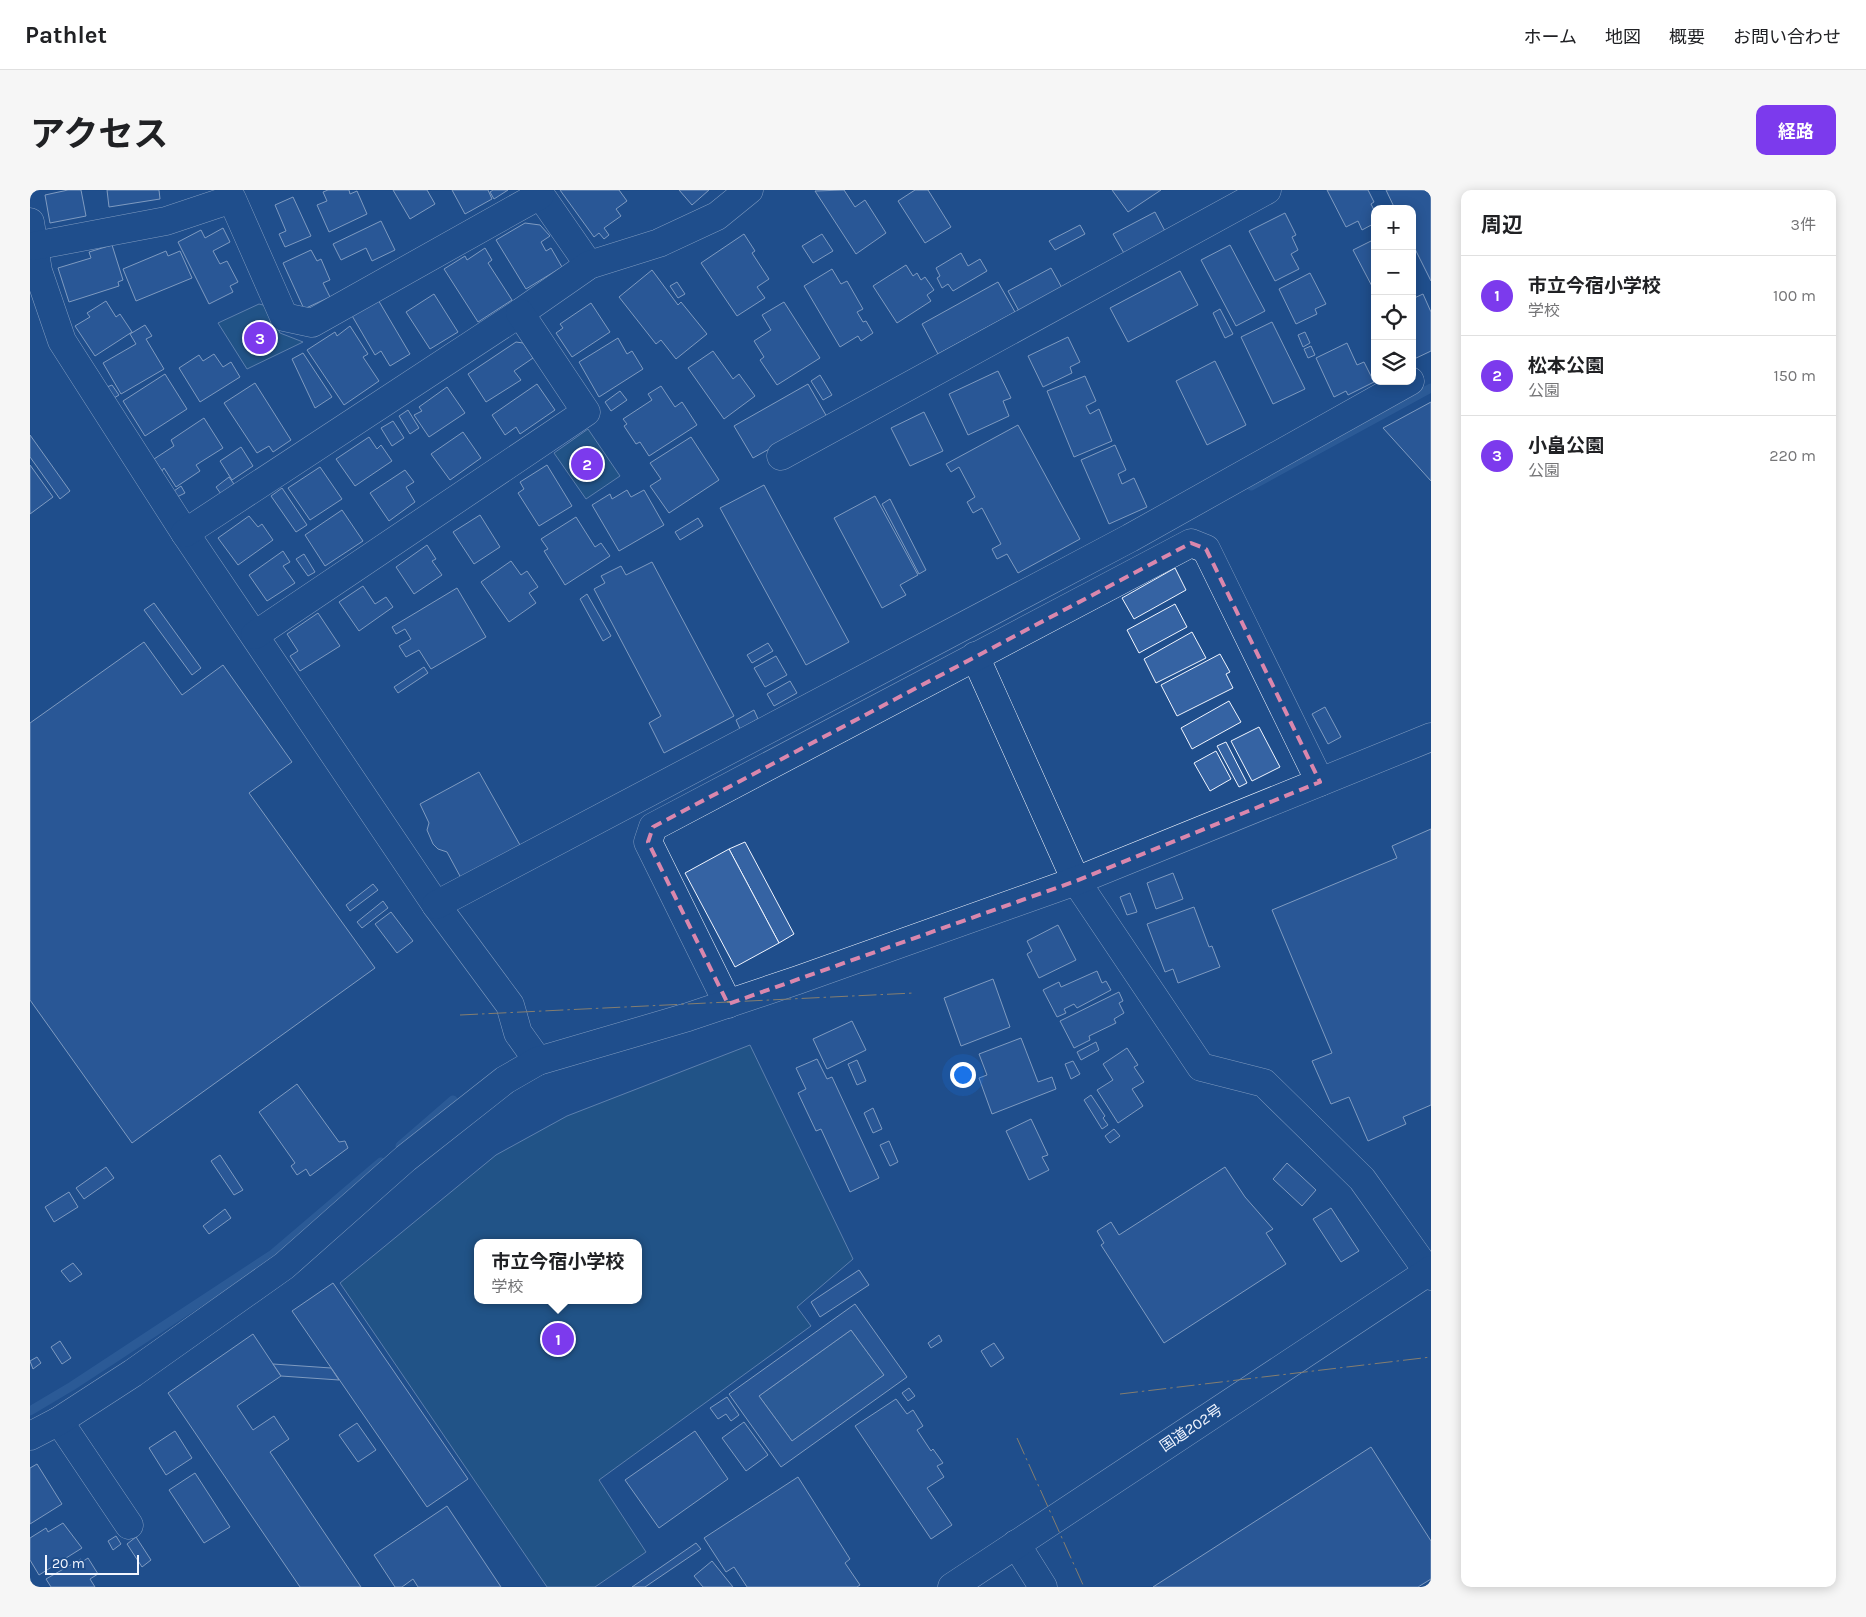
<!DOCTYPE html>
<html lang="ja">
<meta charset="utf-8">
<style>
body{margin:0;font-family:Karla,"Noto Sans JP",sans-serif;background:#f6f6f6;color:#202124}
.controls{position:absolute;right:15px;top:15px;display:grid;overflow:hidden;border-radius:10px;box-shadow:0 2px 12px #0003}
.controls button{width:45px;height:45px;display:grid;place-items:center;padding:0;border:0;border-bottom:1px solid #e0e0e0;background:#fff;color:#202124;font:25px sans-serif}
.scale{position:absolute;left:15px;bottom:12px;width:94px;box-sizing:border-box;padding-left:5px;border:2px solid #f2f6ff;border-top:0;font-size:14px;line-height:18px;white-space:nowrap;color:#f2f6ff;-webkit-text-stroke:4px #1f4e8c;paint-order:stroke}
.you{position:absolute;left:932px;top:884px;width:18px;height:18px;margin:-12px;border:4px solid #fff;border-radius:50%;background:#1a73e8;box-shadow:0 0 0 8px #1a73e833}
.badge{display:grid;place-items:center;width:32px;height:32px;border-radius:50%;background:#7c3aed;color:#fff;font-size:16px;font-weight:700}
.pin{position:absolute;translate:-50% -50%;border:2px solid #fff;box-shadow:0 1px 5px #0006}
.popup{position:absolute;left:444px;top:1049px;width:168px;height:65px;box-sizing:border-box;display:grid;place-content:center;border-radius:10px;background:#fff;filter:drop-shadow(0 1px 4px #0005);font-size:16px;white-space:nowrap;color:#757577}
.popup b{font-size:19px;color:#202124}
.popup::after{content:'';position:absolute;left:50%;top:100%;margin-left:-10px;border:10px solid transparent;border-top-color:#fff}
.list{margin:0;padding:0;list-style:none}
h2{display:flex;justify-content:space-between;align-items:center;height:65px;margin:0;padding:0 20px;font-size:21px}
h2 small{font-size:16px;font-weight:400;color:#757577}
.list li{display:grid;grid-template-columns:32px 1fr auto;gap:15px;align-items:center;box-sizing:border-box;height:80px;padding:0 20px;border-top:1px solid #e0e0e0}
.list b{display:block;font-size:19px;white-space:nowrap}
.list p{margin:0;font-size:16px;white-space:nowrap;color:#757577}
.list em{font-size:16px;font-style:normal;color:#757577}
.icon{flex:none;width:28px;height:28px;fill:none;stroke:currentColor;stroke-width:2;stroke-linecap:round;stroke-linejoin:round}
.map{position:relative;flex:none;width:1401px;height:1397px;overflow:hidden;border-radius:10px}
header{display:flex;align-items:center;gap:30px;box-sizing:border-box;height:70px;padding:0 25px;background:#fff;border-bottom:1px solid #e0e0e0}
header strong{font-size:24px}
nav{display:flex;gap:28px;margin-inline-start:auto;font-size:18px}
.intro{display:flex;align-items:center;justify-content:space-between;box-sizing:border-box;height:120px;padding:0 30px}
h1{margin:0;font-size:35px}
.button{padding:12px 22px;border-radius:10px;background:#7c3aed;color:#fff;font-size:18px;font-weight:700}
main{display:flex;gap:30px;padding:0 30px}
aside{flex:1;background:#fff;border-radius:10px;box-shadow:0 2px 12px #0003}
.map>svg:first-child{display:block}
.green{fill:#245a82;stroke:#a8bbd7;fill-rule:evenodd}
.water{fill:#3b69a3;stroke:#a8bbd7}
.lines{fill:none;stroke-linecap:round;stroke-linejoin:round}
.stream{stroke:#3b69a3;stroke-width:9}
.building{fill:#3563a3;stroke:#f2f6ff;fill-rule:evenodd}
.minor-casing{stroke:#f2f6ff;stroke-width:29}
.trunk-casing{stroke:#f2f6ff;stroke-width:29}
.minor{stroke:#1f4e8c;stroke-width:28}
.trunk{stroke:#1f4e8c;stroke-width:28}
.power{stroke:#ffb74d;stroke-width:1;stroke-dasharray:18 4 2.5 4;stroke-linecap:butt}
.marked{fill:none;stroke:#da87ad;stroke-width:4;stroke-dasharray:10 6;stroke-linejoin:round}
.labels{text-anchor:middle;stroke-width:4;stroke-linejoin:round;paint-order:stroke}
.street-label{font-size:15px;fill:#f2f6ff;stroke:#1f4e8c}
</style>
<header>
<strong>Pathlet</strong>
<nav><a>ホーム</a><a>地図</a><a>概要</a><a>お問い合わせ</a></nav>
</header>
<div class="intro"><h1>アクセス</h1><a class="button">経路</a></div>
<main>
<div class="map">
<svg width="1401" height="1397" viewBox="0 0 1401 1397">
<rect width="100%" height="100%" fill="#1f4e8c"/>
<g class="green">
<polygon points="229,114 237,116 250,143 273,152 217,179 188,133"/>
<polygon points="558,239 590,286 556,309 524,263"/>
<path d="M 720,855 L 823,1069 L 767,1117 L 781,1136 L 569,1290 L 616,1362 L 565,1397 L 517,1397 L 310,1093 L 466,965 L 537,926 ZM 448,1053 L 608,1053 L 608,1110 L 448,1110 Z"/>
</g>
<polygon class="water" points="821,1140 854,1185 762,1251 729,1206"/>
<g class="lines">
<g class="stream">
<polyline points="1221,296 1401,198"/>
<polyline points="370,956 423,910"/>
<polyline points="0,1221 42,1196 243,1064 351,972"/>
</g>
</g>
<g class="building">
<polygon points="38,0 51,0 56,26 20,33 15,5"/>
<polygon points="77,0 129,0 130,9 79,17"/>
<polygon points="298,0 319,0 320,4 327,1 337,24 299,42 287,15 297,11 293,2"/>
<polygon points="363,0 397,0 405,14 380,29"/>
<polygon points="422,0 458,0 462,9 435,24"/>
<polygon points="463,0 478,0 464,9 460,2"/>
<polygon points="530,0 589,0 597,11 586,19 591,26 574,38 579,45 574,49 569,43 564,47"/>
<polygon points="649,0 679,0 662,15"/>
<polygon points="814,0 825,17 835,10 856,43 826,64 785,1"/>
<polygon points="885,0 898,0 921,37 895,53 868,11"/>
<polygon points="1082,0 1131,0 1098,22"/>
<polygon points="1297,0 1338,0 1344,12 1341,14 1345,22 1345,33 1332,40 1328,31 1316,37"/>
<polygon points="1356,0 1401,0 1401,91 1382,53 1382,19 1365,19"/>
<polygon points="263,7 281,46 255,57 249,44 256,41 245,15"/>
<polygon points="1125,22 1136,43 1095,65 1083,44"/>
<polygon points="1255,23 1266,45 1262,47 1268,60 1261,64 1269,79 1245,91 1219,41"/>
<polygon points="351,31 365,60 342,71 336,58 311,70 303,54"/>
<polygon points="495,33 510,35 520,46 511,52 516,61 521,58 532,77 496,99 466,50"/>
<polygon points="1050,35 1055,44 1025,60 1019,51"/>
<polygon points="193,38 200,52 183,61 190,74 197,71 208,92 200,96 203,102 179,114 148,52 171,40 175,48"/>
<polygon points="714,44 725,61 722,63 739,89 727,97 735,108 707,126 671,73"/>
<polygon points="792,44 803,61 783,73 772,56"/>
<polygon points="1345,49 1345,102 1323,60"/>
<polygon points="82,55 93,90 88,92 89,96 39,112 28,78 61,68 59,62"/>
<polygon points="1200,55 1235,121 1206,136 1171,70"/>
<polygon points="455,58 462,70 458,73 482,110 448,132 414,79 435,66 437,70"/>
<polygon points="281,60 287,71 291,69 300,90 293,93 300,107 274,119 253,73"/>
<polygon points="136,61 138,66 150,61 162,88 106,111 93,79"/>
<polygon points="931,63 938,76 950,69 957,81 923,101 918,94 912,98 907,88 910,86 906,78"/>
<polygon points="876,75 883,86 887,83 891,90 895,87 904,100 897,105 901,111 867,133 843,96"/>
<polygon points="1021,78 1032,98 989,121 978,101"/>
<polygon points="802,79 811,94 817,91 833,119 827,122 833,132 836,131 843,143 831,151 828,146 810,157 774,96"/>
<polygon points="622,80 648,115 651,112 677,144 646,169 631,150 626,154 589,107"/>
<polygon points="1150,81 1168,115 1098,152 1080,118"/>
<polygon points="1280,83 1296,114 1285,119 1287,124 1266,134 1249,99"/>
<polygon points="647,92 655,104 648,108 640,96"/>
<polygon points="968,92 985,122 908,164 892,134"/>
<polygon points="404,104 428,142 400,159 376,122"/>
<polygon points="1393,104 1401,122 1401,161 1382,170 1382,109"/>
<polygon points="347,108 380,164 360,176 351,161 345,165 321,124"/>
<polygon points="76,111 86,127 90,124 102,142 65,166 45,136 60,127 57,123"/>
<polygon points="754,112 790,168 747,195 730,170 734,167 724,151 741,140 732,125"/>
<polygon points="561,113 580,142 542,167 526,143 533,138 530,134"/>
<polygon points="1190,119 1203,144 1195,148 1183,123"/>
<polygon points="1242,132 1275,199 1243,214 1211,147"/>
<polygon points="115,135 122,146 116,149 134,179 91,204 73,173 106,154 100,144"/>
<polygon points="320,136 338,164 333,167 349,191 314,215 277,160 305,142 307,146"/>
<polygon points="1275,142 1280,153 1273,157 1268,145"/>
<polygon points="1038,147 1050,172 1040,177 1042,183 1013,197 998,166"/>
<polygon points="588,148 597,164 602,161 613,179 569,207 549,172"/>
<polygon points="486,152 493,153 503,168 484,181 491,190 456,212 438,184"/>
<polygon points="1317,153 1327,175 1334,172 1344,192 1318,205 1316,201 1304,207 1286,168"/>
<polygon points="1281,156 1285,165 1278,168 1274,159"/>
<polygon points="683,161 703,189 709,184 725,206 694,229 658,178"/>
<polygon points="273,163 302,207 285,218 262,169"/>
<polygon points="184,164 193,177 201,172 210,187 170,212 149,178 169,165 173,171"/>
<polygon points="1185,171 1216,235 1177,255 1146,191"/>
<polygon points="968,181 981,208 973,211 979,226 938,245 919,204"/>
<polygon points="135,184 157,219 115,246 93,211"/>
<polygon points="790,185 802,205 793,210 781,191"/>
<polygon points="1055,186 1066,211 1056,216 1060,224 1069,219 1082,251 1044,267 1017,201"/>
<polygon points="225,193 261,250 243,262 239,256 227,263 194,213"/>
<polygon points="507,194 525,220 490,244 486,237 475,245 462,225"/>
<polygon points="778,194 797,227 723,268 704,236"/>
<polygon points="82,195 89,205 84,208 77,197"/>
<polygon points="631,196 645,217 652,212 667,235 619,266 610,252 606,254 594,236 597,234 593,229 622,210 618,204"/>
<polygon points="417,197 435,223 399,247 384,225 392,221 389,217"/>
<polygon points="590,201 597,210 581,221 575,212"/>
<polygon points="1401,212 1401,291 1353,238"/>
<polygon points="378,220 389,238 380,244 369,226"/>
<polygon points="894,222 913,261 880,276 861,238"/>
<polygon points="174,228 193,258 166,275 170,281 146,297 134,278 132,281 124,269 144,256 141,250"/>
<polygon points="363,231 374,248 362,256 351,238"/>
<polygon points="988,235 1050,349 988,383 977,364 967,369 962,359 971,354 952,318 943,323 937,312 945,307 929,277 921,282 916,274"/>
<polygon points="433,242 451,268 420,290 401,264"/>
<polygon points="0,245 40,301 30,309 0,267"/>
<polygon points="339,247 347,259 351,255 362,271 325,296 306,269"/>
<polygon points="661,247 689,290 639,323 620,296 631,289 620,273"/>
<polygon points="1085,255 1096,280 1088,284 1092,294 1104,288 1117,317 1079,334 1051,270"/>
<polygon points="211,257 223,276 202,290 190,271"/>
<polygon points="0,275 23,307 0,324"/>
<polygon points="517,275 542,316 509,336 488,303 494,299 490,292"/>
<polygon points="290,277 312,309 280,330 258,298"/>
<polygon points="375,280 384,292 376,297 385,312 359,331 340,303"/>
<polygon points="199,287 204,294 191,304 186,297"/>
<polygon points="734,295 819,452 776,475 690,318"/>
<polygon points="151,296 155,303 147,307 144,301"/>
<polygon points="252,298 277,335 266,342 241,306"/>
<polygon points="597,300 601,307 614,300 634,335 589,361 562,315 580,304 582,309"/>
<polygon points="845,306 888,385 870,395 876,405 852,418 804,328"/>
<polygon points="860,309 896,380 889,384 852,314"/>
<polygon points="312,320 333,351 295,376 275,345"/>
<polygon points="450,325 470,357 444,374 423,342"/>
<polygon points="219,326 228,337 232,334 243,350 208,375 188,348"/>
<polygon points="546,327 565,357 571,353 580,366 535,395 514,361 518,359 511,349"/>
<polygon points="668,328 673,336 650,350 645,342"/>
<polygon points="397,355 406,369 402,371 412,385 384,404 366,377"/>
<polygon points="253,361 260,372 253,376 265,393 237,411 219,385"/>
<polygon points="274,364 285,382 278,386 266,369"/>
<polygon points="481,371 491,385 497,381 508,397 499,403 506,413 479,432 451,392"/>
<polygon points="622,372 704,526 634,563 619,533 631,526 564,399 575,393 571,386 591,376 596,385"/>
<polygon points="1145,378 1156,400 1104,429 1092,408"/>
<polygon points="333,396 345,414 356,407 363,417 329,441 309,412"/>
<polygon points="427,398 456,447 401,479 389,460 376,467 369,456 381,449 375,439 366,444 362,437"/>
<polygon points="557,404 581,446 573,451 550,409"/>
<polygon points="124,413 171,478 162,485 114,420"/>
<polygon points="1145,414 1157,437 1109,463 1097,440"/>
<polygon points="288,423 310,456 270,481 260,466 268,461 257,444"/>
<polygon points="1162,442 1176,468 1126,493 1114,469"/>
<polygon points="114,452 152,505 193,475 262,572 219,603 345,778 102,953 0,810 0,533"/>
<polygon points="738,453 743,461 722,473 717,465"/>
<polygon points="1190,464 1200,482 1196,484 1203,498 1147,526 1131,495"/>
<polygon points="746,466 757,485 735,497 724,478"/>
<polygon points="394,477 398,483 368,503 364,497"/>
<polygon points="760,491 767,503 744,516 737,504"/>
<polygon points="1199,511 1211,532 1162,559 1151,538"/>
<polygon points="1295,517 1311,547 1298,554 1282,524"/>
<polygon points="724,520 728,529 710,539 706,530"/>
<polygon points="1229,537 1250,577 1222,591 1201,551"/>
<polygon points="1196,552 1217,593 1209,597 1187,556"/>
<polygon points="1186,561 1201,589 1180,601 1164,573"/>
<polygon points="449,582 490,655 431,688 417,662 408,659 403,654 397,640 399,633 390,614"/>
<polygon points="1401,639 1401,915 1373,927 1376,934 1338,951 1319,907 1301,914 1282,871 1302,863 1242,720 1367,668 1362,656"/>
<polygon points="715,652 764,744 749,753 699,659"/>
<polygon points="699,659 749,753 705,777 655,683"/>
<polygon points="1143,683 1153,709 1126,719 1117,693"/>
<polygon points="343,694 348,700 320,721 316,715"/>
<polygon points="1100,703 1107,722 1097,725 1090,707"/>
<polygon points="353,711 358,718 332,738 327,732"/>
<polygon points="1164,717 1179,757 1182,756 1190,777 1148,793 1143,779 1135,782 1117,734"/>
<polygon points="361,722 383,751 367,763 345,734"/>
<polygon points="1028,735 1046,770 1009,788 997,764 1002,761 997,751"/>
<polygon points="1067,781 1072,793 1076,791 1081,800 1047,818 1044,814 1034,819 1036,823 1027,827 1013,800 1029,792 1031,797"/>
<polygon points="963,789 980,837 931,856 914,808"/>
<polygon points="1089,802 1093,811 1089,813 1094,823 1084,829 1086,833 1059,846 1060,850 1044,858 1030,831"/>
<polygon points="822,831 836,860 797,879 783,849"/>
<polygon points="991,848 1008,892 1022,887 1026,899 962,924 949,888 957,885 949,864"/>
<polygon points="1066,852 1069,860 1051,870 1047,862"/>
<polygon points="1097,858 1108,875 1104,877 1114,892 1102,899 1113,916 1088,933 1067,900 1083,890 1073,874"/>
<polygon points="787,869 797,889 802,887 849,988 820,1002 791,939 786,941 768,903 776,899 766,878"/>
<polygon points="827,870 836,891 827,895 818,874"/>
<polygon points="1043,871 1050,884 1041,889 1035,874"/>
<polygon points="267,894 309,952 315,951 318,958 280,986 276,979 267,985 261,976 265,973 229,922"/>
<polygon points="1061,905 1075,926 1073,928 1078,935 1072,939 1054,910"/>
<polygon points="843,918 852,939 843,943 834,923"/>
<polygon points="1001,929 1018,965 1012,967 1019,980 999,990 976,941"/>
<polygon points="1084,939 1090,946 1080,953 1075,946"/>
<polygon points="859,951 868,972 860,976 850,955"/>
<polygon points="190,965 213,1000 204,1005 181,971"/>
<polygon points="1257,973 1286,1000 1272,1016 1243,989"/>
<polygon points="76,977 84,988 54,1009 46,998"/>
<polygon points="1195,977 1215,1007 1243,1039 1236,1043 1256,1074 1134,1153 1071,1055 1074,1053 1067,1041 1081,1032 1089,1045"/>
<polygon points="39,1002 48,1017 24,1032 15,1017"/>
<polygon points="1301,1018 1329,1061 1311,1072 1283,1029"/>
<polygon points="195,1019 201,1028 179,1044 173,1036"/>
<polygon points="43,1073 52,1084 40,1092 31,1081"/>
<polygon points="829,1080 839,1095 790,1127 781,1112"/>
<polygon points="303,1093 438,1289 397,1317 262,1121"/>
<path d="M 825,1114 L 877,1187 L 751,1277 L 699,1204 ZM 821,1140 L 854,1185 L 762,1251 L 729,1206 Z"/>
<polygon points="223,1144 251,1186 207,1216 223,1240 244,1226 259,1249 240,1262 331,1397 270,1397 138,1203"/>
<polygon points="909,1145 912,1151 901,1158 898,1153"/>
<polygon points="30,1151 41,1168 32,1174 21,1157"/>
<polygon points="964,1153 974,1168 961,1177 951,1161"/>
<polygon points="7,1167 11,1173 3,1179 0,1171"/>
<polygon points="243,1174 301,1178 309,1190 251,1186"/>
<polygon points="879,1198 885,1206 878,1211 872,1203"/>
<polygon points="697,1207 709,1225 701,1231 696,1224 688,1229 680,1218"/>
<polygon points="866,1209 877,1224 883,1220 893,1236 887,1240 901,1261 903,1259 913,1273 907,1276 914,1287 897,1298 922,1335 901,1349 825,1236"/>
<polygon points="714,1232 738,1265 716,1281 692,1248"/>
<polygon points="327,1233 346,1260 328,1272 309,1245"/>
<polygon points="145,1241 162,1268 136,1285 119,1258"/>
<polygon points="665,1241 698,1289 629,1338 595,1290"/>
<polygon points="1341,1257 1401,1351 1401,1389 1388,1397 1123,1397"/>
<polygon points="7,1274 32,1314 0,1334 0,1278"/>
<polygon points="165,1283 200,1337 174,1353 139,1300"/>
<polygon points="768,1287 820,1369 815,1373 830,1395 827,1397 717,1397 704,1377 696,1382 674,1348"/>
<polygon points="417,1316 471,1397 388,1397 383,1389 372,1397 365,1397 344,1365"/>
<polygon points="33,1333 52,1358 9,1385 0,1370 0,1348 16,1338 18,1342"/>
<polygon points="86,1346 91,1354 83,1360 78,1351"/>
<polygon points="106,1347 121,1370 112,1377 97,1354"/>
<polygon points="666,1353 671,1359 615,1397 602,1397"/>
<polygon points="58,1368 68,1384 60,1389 65,1397 21,1397 16,1389 51,1369 52,1372"/>
<polygon points="682,1371 703,1397 673,1397 664,1386"/>
</g>
<g class="lines">
<defs>
<g id="minor">
<polyline points="507,0 559,75"/>
<polyline points="0,32 8,81 32,151 155,343 406,715 480,815 488,843 508,871"/>
<polyline points="4,56 136,31 202,9 254,127 282,133 510,5"/>
<polyline points="751,266 1237,0"/>
<polyline points="155,343 490,123 559,75 629,53 687,26 719,0"/>
<polyline points="225,445 556,222 490,123"/>
<polyline points="945,466 1046,691 1171,877 1234,893 1332,989 1401,1086"/>
<polyline points="406,715 1100,348 1380,191"/>
<polyline points="698,814 618,652 623,637 1161,353 1176,359 1290,592"/>
<polyline points="29,1231 99,1335"/>
<polyline points="0,1246 29,1231 103,1183 254,1076 376,968 475,890 508,871 658,827 768,790 1046,691 1401,547"/>
<polyline points="986,1354 1013,1397"/>
</g>
<polyline id="trunk" points="922,1397 1401,1080"/>
</defs>
<use href="#minor" class="minor-casing"/>
<use href="#trunk" class="trunk-casing"/>
<use href="#minor" class="minor"/>
<use href="#trunk" class="trunk"/>
<g class="power">
<polyline points="430,825 884,803"/>
<polyline points="1090,1204 1401,1167"/>
<polyline points="987,1248 1054,1397"/>
</g>
</g>
<path d="M0 0H1401V1397H0ZM 1161,353 L 1176,359 L 1290,592 L 1046,691 L 698,814 L 618,652 L 623,637 Z" fill="#1f4e8c" fill-opacity=".55" fill-rule="evenodd"/>
<path class="marked" d="M 1161,353 L 1176,359 L 1290,592 L 1046,691 L 698,814 L 618,652 L 623,637 Z"/>
<g class="labels">
<g class="street-label">
<text transform="translate(1161 1238) rotate(-34)" y="5">国道202号</text>
</g>
</g>
</svg>
<div class="controls">
<button>+</button>
<button>−</button>
<button><svg class="icon" aria-label="locate" viewBox="0 0 24 24"><circle cx="12" cy="12" r="6"/><path d="M12 2v4M12 18v4M2 12h4M18 12h4"/></svg></button>
<button><svg class="icon" aria-label="layers" viewBox="0 0 24 24"><path d="M12 4l9 5-9 5-9-5zM3 14l9 5 9-5"/></svg></button>
</div>
<div class="scale">20 m</div>
<div class="you"></div>
<div class="pin badge" style="left:528px;top:1149px">1</div>
<div class="popup"><b>市立今宿小学校</b>学校</div>
<div class="pin badge" style="left:557px;top:274px">2</div>
<div class="pin badge" style="left:230px;top:148px">3</div>
</div>
<aside>
<h2>周辺<small>3件</small></h2>
<ul class="list">
<li><span class="badge">1</span><div><b>市立今宿小学校</b><p>学校</p></div><em>100 m</em></li>
<li><span class="badge">2</span><div><b>松本公園</b><p>公園</p></div><em>150 m</em></li>
<li><span class="badge">3</span><div><b>小畠公園</b><p>公園</p></div><em>220 m</em></li>
</ul>
</aside>
</main>
